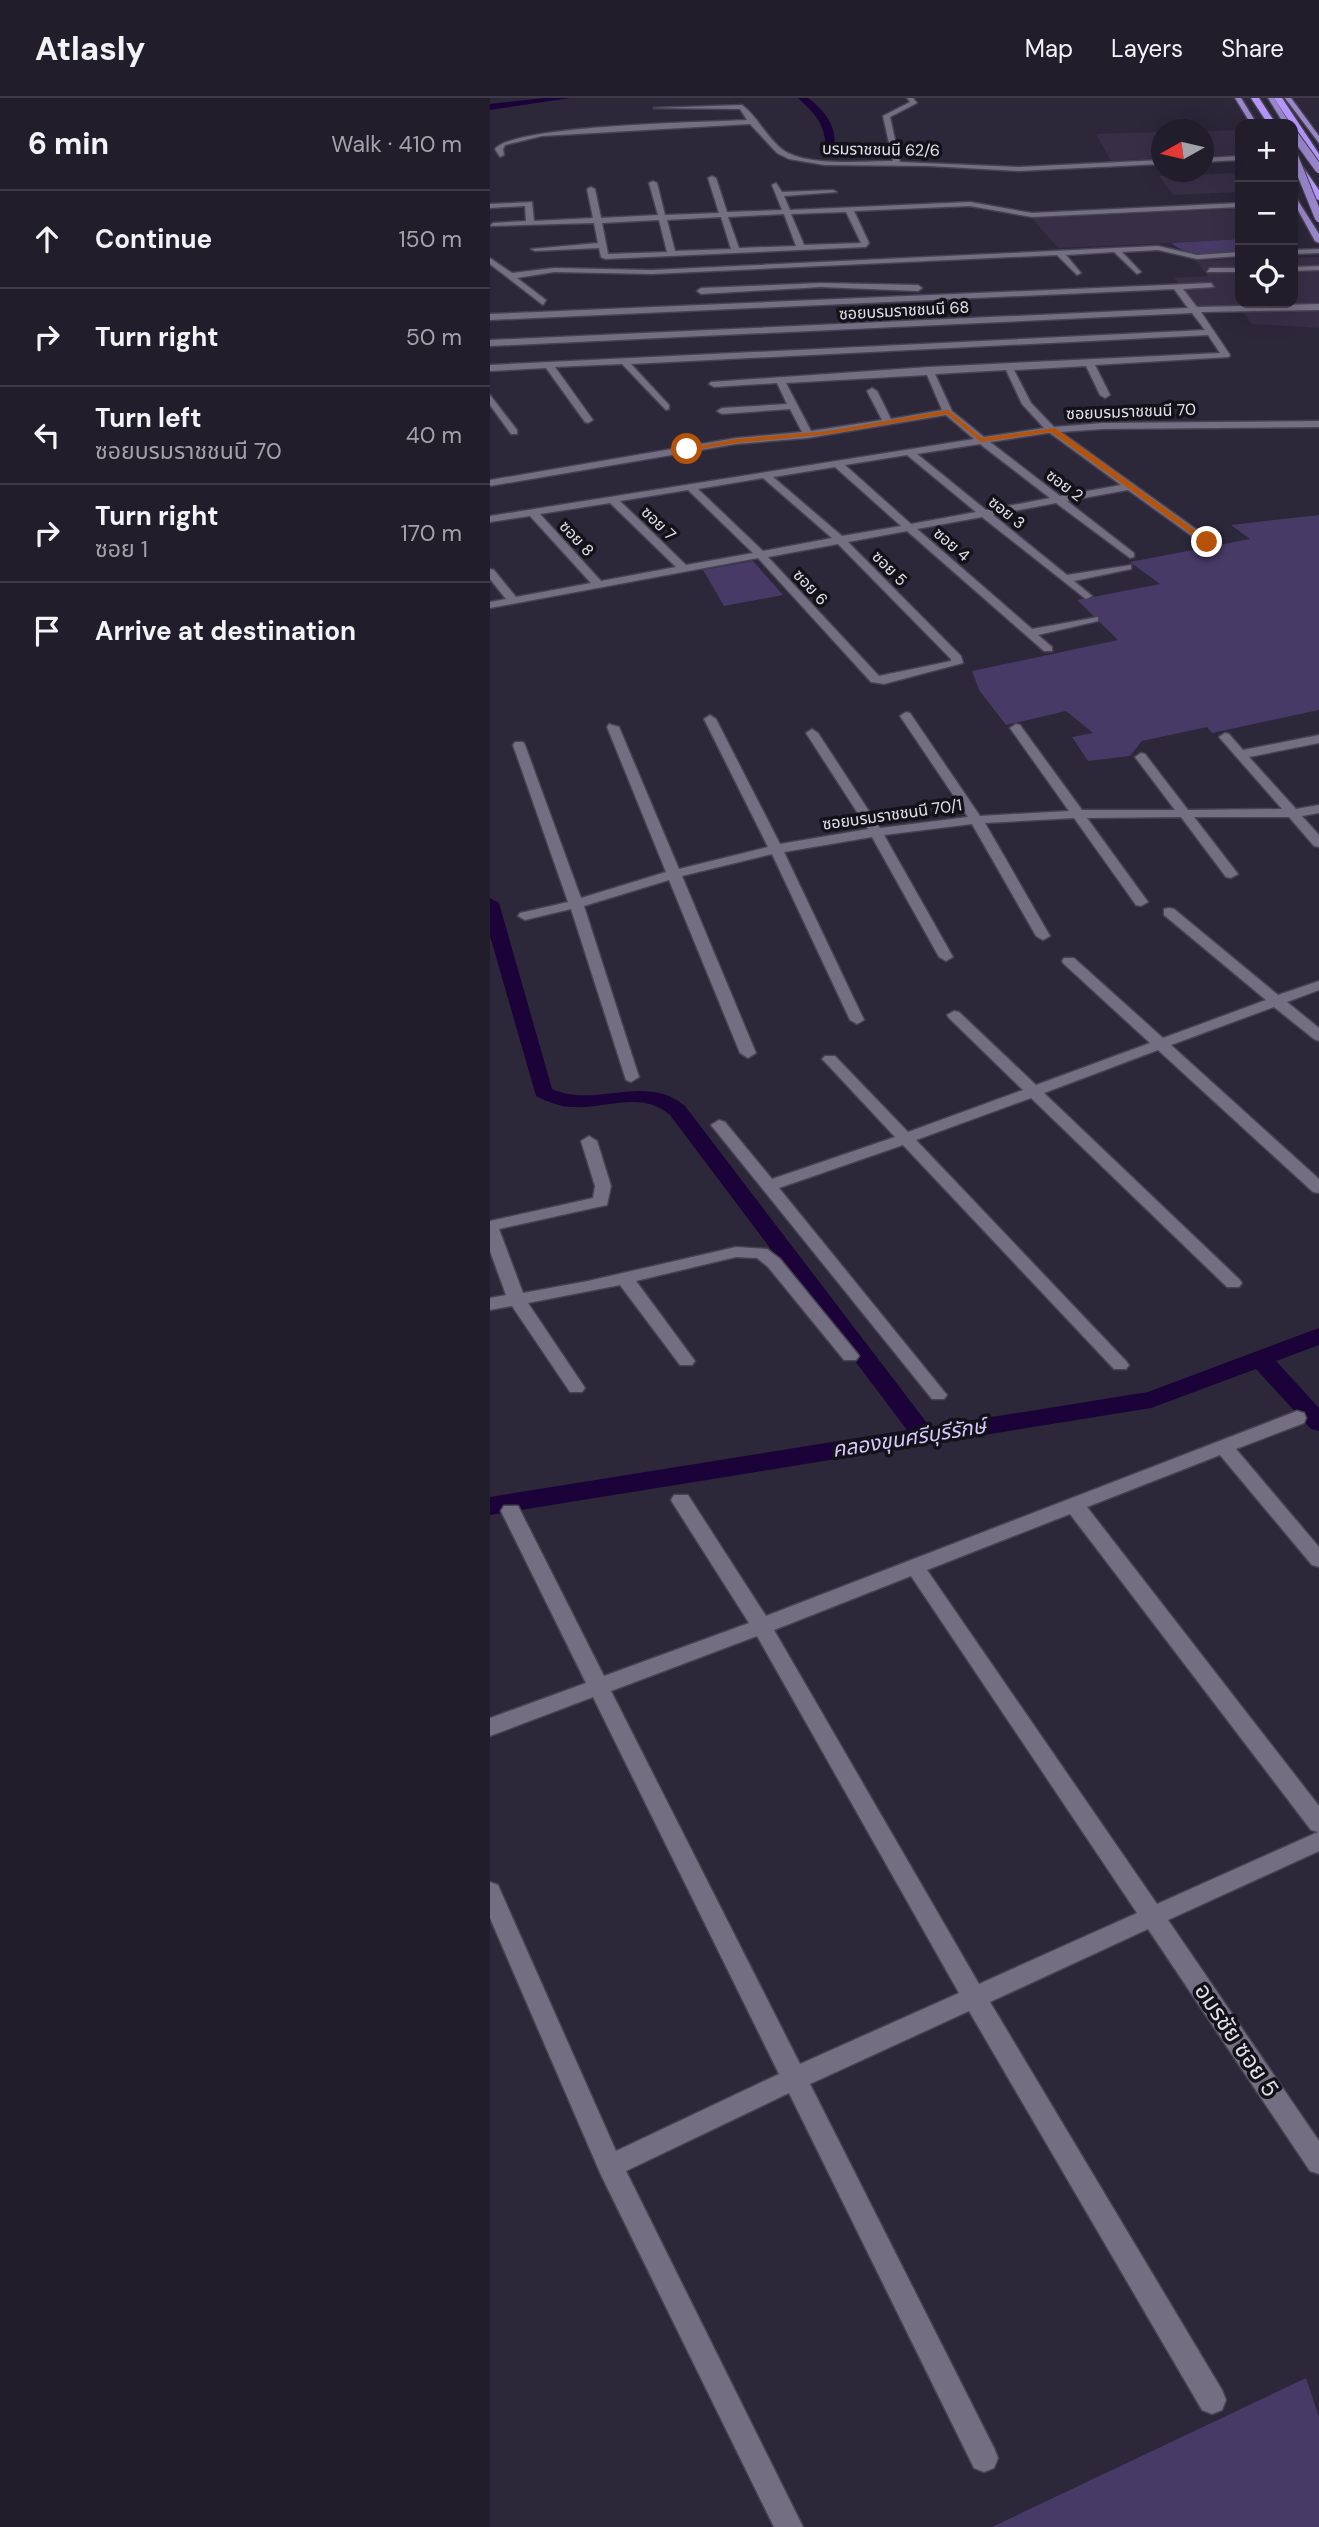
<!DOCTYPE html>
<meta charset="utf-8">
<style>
body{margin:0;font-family:"DM Sans","Noto Sans Thai",sans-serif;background:#292633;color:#f1f3f6}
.controls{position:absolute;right:21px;top:21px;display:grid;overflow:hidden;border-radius:14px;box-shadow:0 7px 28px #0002}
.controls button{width:63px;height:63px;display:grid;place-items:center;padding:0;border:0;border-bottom:2px solid #3e3b47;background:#211d2b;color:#f1f3f6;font:35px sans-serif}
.compass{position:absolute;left:661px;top:21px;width:63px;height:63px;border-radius:50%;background:#211d2b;box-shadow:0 7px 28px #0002;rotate:262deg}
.stop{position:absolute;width:21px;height:21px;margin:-16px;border:5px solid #b45309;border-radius:50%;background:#fff}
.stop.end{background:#b45309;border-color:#fff;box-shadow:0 2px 7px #0008}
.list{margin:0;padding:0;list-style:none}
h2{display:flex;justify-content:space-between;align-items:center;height:91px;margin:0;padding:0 28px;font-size:30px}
h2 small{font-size:23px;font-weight:400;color:#a2a2a9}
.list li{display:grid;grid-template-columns:46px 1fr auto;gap:21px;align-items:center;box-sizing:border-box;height:98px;padding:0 28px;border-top:2px solid #3e3b47}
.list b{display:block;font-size:26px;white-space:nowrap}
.list p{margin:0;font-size:23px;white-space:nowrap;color:#a2a2a9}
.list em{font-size:23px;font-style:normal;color:#a2a2a9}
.icon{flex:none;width:38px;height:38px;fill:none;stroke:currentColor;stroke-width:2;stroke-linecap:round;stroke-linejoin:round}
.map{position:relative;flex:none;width:829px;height:2429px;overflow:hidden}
header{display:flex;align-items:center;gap:42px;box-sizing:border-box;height:98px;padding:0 35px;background:#211d2b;border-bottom:2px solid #3e3b47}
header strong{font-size:33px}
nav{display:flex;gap:38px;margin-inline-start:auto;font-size:24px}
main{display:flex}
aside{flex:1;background:#211d2b}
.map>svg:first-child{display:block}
.built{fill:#362f46}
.green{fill:#473a66}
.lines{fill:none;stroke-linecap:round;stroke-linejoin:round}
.canal{fill:#1b0339;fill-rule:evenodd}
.minor-casing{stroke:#464251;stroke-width:3}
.major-casing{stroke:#464251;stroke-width:3}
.highway-casing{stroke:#464251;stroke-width:3}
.minor{fill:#736e82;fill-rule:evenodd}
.major{fill:#9b87cc;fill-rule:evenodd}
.highway{fill:#b697fe;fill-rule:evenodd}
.major-bridge-casing{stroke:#464251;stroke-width:10;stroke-linecap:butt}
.major-bridge{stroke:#9b87cc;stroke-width:8}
.route{fill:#b45309}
.labels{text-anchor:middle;stroke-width:7;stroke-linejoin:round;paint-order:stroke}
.far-street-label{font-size:16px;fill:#e2e0eb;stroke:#141219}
.water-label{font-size:21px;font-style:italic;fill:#d7c9ff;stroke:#141219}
.near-street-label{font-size:23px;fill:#e2e0eb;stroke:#141219}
</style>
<header>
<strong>Atlasly</strong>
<nav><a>Map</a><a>Layers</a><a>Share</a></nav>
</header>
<main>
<aside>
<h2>6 min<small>Walk · 410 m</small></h2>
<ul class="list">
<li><svg class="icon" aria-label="ahead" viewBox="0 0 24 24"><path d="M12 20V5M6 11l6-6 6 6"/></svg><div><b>Continue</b></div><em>150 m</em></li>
<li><svg class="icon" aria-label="right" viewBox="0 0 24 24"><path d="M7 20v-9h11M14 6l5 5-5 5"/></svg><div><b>Turn right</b></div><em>50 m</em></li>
<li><svg class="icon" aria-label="left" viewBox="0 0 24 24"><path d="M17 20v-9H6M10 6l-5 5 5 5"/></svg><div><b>Turn left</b><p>ซอยบรมราชชนนี 70</p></div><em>40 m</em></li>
<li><svg class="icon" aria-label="right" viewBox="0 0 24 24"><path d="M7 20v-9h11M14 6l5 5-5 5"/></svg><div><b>Turn right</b><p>ซอย 1</p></div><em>170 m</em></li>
<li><svg class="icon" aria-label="arrive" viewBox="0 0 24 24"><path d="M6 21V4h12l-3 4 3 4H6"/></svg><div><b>Arrive at destination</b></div></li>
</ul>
</aside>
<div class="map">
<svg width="829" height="2429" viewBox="0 0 829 2429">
<rect width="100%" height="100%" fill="#2c2739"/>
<g class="built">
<polygon points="750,32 750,56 714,58 714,33"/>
<polygon points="671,34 671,60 621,63 606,36"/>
<polygon points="750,75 750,94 683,97 669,78"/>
<polygon points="750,111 750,141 681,145 568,150 542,120"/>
<polygon points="829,159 829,230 762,226 751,211 712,214 684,180 718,178 706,163 750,161 750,205 803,205 803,160"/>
</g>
<g class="green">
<path d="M 750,141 L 750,153 C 726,155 701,161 681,145 Z"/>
<polygon points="829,417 829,612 722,635 717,629 652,643 640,658 598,663 582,639 603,635 576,613 516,627 489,592 482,573 628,542 587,502 670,486 640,464 760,441 741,427"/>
<polygon points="263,463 293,497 234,508 213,472"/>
<polygon points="816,2280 829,2319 829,2429 502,2429"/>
</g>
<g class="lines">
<g class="canal">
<polygon points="54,0 80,0 0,12 0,6"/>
<path d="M 308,0 L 318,0 C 334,12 348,29 344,50 L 336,48 C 334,24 324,15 308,0 Z"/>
<path d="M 0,800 L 9,805 L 62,991 C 105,1011 155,974 195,1008 L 440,1329 L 658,1294 L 829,1230 L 829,1247 L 786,1263 L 829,1310 L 829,1333 L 821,1331 L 766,1271 L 661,1310 L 0,1417 L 0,1399 L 417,1332 L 180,1017 C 152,992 116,1011 83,1009 C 70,1009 58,1004 46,998 L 0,838 Z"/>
</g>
<defs>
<g id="minor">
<path d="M 417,0 L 423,0 L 427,5 L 400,19 L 410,64 L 529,69 L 671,62 L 671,66 L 529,73 L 440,68 L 334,67 L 299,61 L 287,55 L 260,26 L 52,38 L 15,47 L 13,51 L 14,57 L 10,59 L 5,51 C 24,27 217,24 257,22 L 250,11 L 164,10 L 252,7 C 267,18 277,40 293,52 C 318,69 373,63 403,63 L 393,18 L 420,4 Z"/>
<polygon points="750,58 750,62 713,64 713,60"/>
<path d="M 222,78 L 226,80 L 237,114 L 292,112 L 282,87 L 286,85 L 292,94 L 343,92 L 347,94 L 294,98 L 300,112 L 480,104 L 542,115 L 750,105 L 750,109 L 542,119 L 480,108 L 364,113 L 379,145 L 376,149 L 115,161 L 111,159 L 109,150 L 45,153 L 41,151 L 108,145 L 104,125 L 0,128 L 3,125 L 36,123 L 35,108 L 0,110 L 0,106 L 42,104 L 44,123 L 103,120 L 97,91 L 101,89 L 105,91 L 111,120 L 168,117 L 159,85 L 163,83 L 167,85 L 175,117 L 229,115 L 218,80 ZM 356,114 L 371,145 L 314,147 L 301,116 ZM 294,116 L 306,148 L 249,150 L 238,119 ZM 231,119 L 241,151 L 185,153 L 177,122 ZM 169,122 L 177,154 L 118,156 L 112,125 Z"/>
<polygon points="668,148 707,157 750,154 750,158 707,161 668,152 632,154 651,174 647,176 624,154 576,157 591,175 587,177 567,157 162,176 64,174 27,180 56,202 53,207 0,166 0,160 22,175 64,170 162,172"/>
<polygon points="829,151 829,155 803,156 803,152"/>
<polygon points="829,168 829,172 803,173 803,169"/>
<polygon points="720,170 750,170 750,174 717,174"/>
<polygon points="331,185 428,187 432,190 428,193 331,189 211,196 207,193 211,190"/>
<path d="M 721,185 L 724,189 L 693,191 L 707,209 L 829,206 L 829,212 L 711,214 L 740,257 L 739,259 L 605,267 L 620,297 L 615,300 L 610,297 L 596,268 L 524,272 L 541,305 L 564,329 L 613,325 L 829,323 L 829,329 L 613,331 L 571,334 L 721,442 L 721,446 L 713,446 L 638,392 L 577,403 L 644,455 L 644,459 L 640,460 L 566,405 L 503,417 L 577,477 L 641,467 L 641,471 L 584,483 L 602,498 L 596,501 L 492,419 L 427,431 L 542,531 L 608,519 L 608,523 L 548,537 L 562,549 L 562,553 L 554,553 L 417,433 L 358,444 L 471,558 L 473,565 L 394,586 L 381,584 L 268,460 L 0,510 L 0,504 L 16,501 L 0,481 L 0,471 L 4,472 L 26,499 L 101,485 L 40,418 L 0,424 L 0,418 L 484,341 L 456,317 L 318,340 L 246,346 L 0,388 L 0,382 L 246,340 L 312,334 L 300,311 L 232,316 L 227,313 L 232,310 L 297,306 L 287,285 L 224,289 L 219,286 L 221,284 L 439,269 L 730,255 L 718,237 L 141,266 L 179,307 L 179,311 L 176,312 L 132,266 L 65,269 L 103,322 L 98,325 L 95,324 L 56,270 L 0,273 L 0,267 L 715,232 L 702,215 L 0,248 L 0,242 L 698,210 L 684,191 L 0,222 L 0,216 ZM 516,272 L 532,306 L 554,330 L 494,339 L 462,313 L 445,276 ZM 437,277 L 452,312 L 401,321 L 387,293 L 382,290 L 377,293 L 392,322 L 321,333 L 296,285 ZM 558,335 L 560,335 L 631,387 L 570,398 L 500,344 ZM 490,346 L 560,400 L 496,412 L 427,356 ZM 417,357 L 486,414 L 421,426 L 355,367 ZM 345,369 L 411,428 L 352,438 L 283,379 ZM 273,380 L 342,440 L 273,453 L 208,391 ZM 198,392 L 263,455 L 196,467 L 130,403 ZM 120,405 L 186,469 L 111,483 L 50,416 ZM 348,446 L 461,561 L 461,563 L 389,578 L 278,459 Z"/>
<polygon points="0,297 27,332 27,336 21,336 0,307"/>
<polygon points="416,614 420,615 490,718 579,713 520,630 526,626 530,627 592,712 685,712 645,659 651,655 655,656 698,712 792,711 729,639 735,635 739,636 753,652 829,637 829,645 759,659 806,711 829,707 829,715 812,718 829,737 829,749 824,748 799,719 704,719 748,776 741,780 736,779 691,719 597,720 658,804 651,808 646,807 584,720 495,725 560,838 553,842 546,838 482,726 394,737 463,859 456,863 449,859 382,739 294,754 374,922 367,926 360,922 282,756 192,778 266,955 258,960 250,955 179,782 94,808 149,979 141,984 136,982 81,811 35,822 28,818 30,815 78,804 23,647 25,644 33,644 35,647 91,800 176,774 117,629 119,626 129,629 189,771 278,749 214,621 220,617 226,621 290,746 378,731 316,635 322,631 328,635 390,730 478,719 410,618"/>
<polygon points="679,810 684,811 788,897 829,883 829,892 797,904 829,930 829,943 824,941 784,909 681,947 829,1081 829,1095 823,1094 668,952 554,995 749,1181 752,1185 749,1189 737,1189 541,1000 426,1042 636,1263 639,1267 636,1271 624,1271 413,1047 289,1090 457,1297 454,1301 442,1301 221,1027 229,1022 235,1024 282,1081 405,1039 335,964 332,961 335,958 345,958 418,1034 533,992 459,920 457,917 464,913 469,914 546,987 660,945 574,866 572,863 574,860 584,860 673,940 776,902 674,817 674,811"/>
<polygon points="99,1038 107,1043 121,1088 117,1107 9,1131 33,1195 98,1183 246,1149 277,1151 290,1161 366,1254 369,1258 366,1262 354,1262 278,1169 267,1160 246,1159 146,1183 205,1263 202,1267 190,1267 130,1187 38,1205 95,1290 92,1294 80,1294 22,1208 0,1212 0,1200 16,1197 0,1153 0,1123 103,1100 105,1088 91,1043"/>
<path d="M 807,1313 L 814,1315 L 816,1320 L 814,1325 L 746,1351 L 829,1449 L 829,1469 L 822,1467 L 730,1357 L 597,1409 L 829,1708 L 829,1753 L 678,1822 L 829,2043 L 829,2076 L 820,2073 L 658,1831 L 500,1904 L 732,2292 L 736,2302 L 732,2312 L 722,2316 L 712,2312 L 479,1913 L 320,1986 L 504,2350 L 508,2360 L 504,2370 L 494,2374 L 484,2370 L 299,1995 L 136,2073 L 313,2429 L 284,2429 L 111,2077 L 0,1820 L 0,1784 L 8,1787 L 11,1794 L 126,2053 L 289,1976 L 103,1599 L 0,1638 L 0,1620 L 96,1585 L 11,1413 L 14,1408 L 28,1408 L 114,1578 L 259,1525 L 184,1407 L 181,1402 L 184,1397 L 198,1397 L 276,1518 ZM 580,1416 L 821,1732 L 828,1734 L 667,1806 L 437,1472 ZM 421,1478 L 647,1815 L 489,1886 L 284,1532 ZM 267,1538 L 469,1895 L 310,1966 L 121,1593 Z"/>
</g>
<g id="major">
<polygon points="745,0 751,0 767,26 761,26"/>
<polygon points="778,0 784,0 800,26 794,26"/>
<polygon points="795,0 801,0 829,38 829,45"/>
<polygon points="803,95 829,136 829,145 825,143 803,103"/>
</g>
<g id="highway">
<polygon points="761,0 769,0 786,26 778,26"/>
<polygon points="784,0 792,0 829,56 829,66 825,63"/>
<polygon points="803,55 829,92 829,102 826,101 803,64"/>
</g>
</defs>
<use href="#minor" class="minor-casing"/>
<use href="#major" class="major-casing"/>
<use href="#highway" class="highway-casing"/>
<use href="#minor" class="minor"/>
<use href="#major" class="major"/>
<use href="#highway" class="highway"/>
<defs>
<g id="major-bridge">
<polyline points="803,35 829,71"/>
<polyline points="803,56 829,120"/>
</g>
</defs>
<use href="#major-bridge" class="major-bridge-casing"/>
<use href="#major-bridge" class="major-bridge"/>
</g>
<polygon class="route" points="458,312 492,340 565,330 721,444 715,446 561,334 491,344 457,316 339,336 246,345 197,353 194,351 246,341 339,333"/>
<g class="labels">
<g class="far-street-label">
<text transform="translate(391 51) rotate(1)" y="6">บรมราชชนนี 62/6</text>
<text transform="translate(414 212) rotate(-3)" y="6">ซอยบรมราชชนนี 68</text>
<text transform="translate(641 313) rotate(-2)" y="6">ซอยบรมราชชนนี 70</text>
<text transform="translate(575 387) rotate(37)" y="6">ซอย 2</text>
<text transform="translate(517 414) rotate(39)" y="6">ซอย 3</text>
<text transform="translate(169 425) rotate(44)" y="6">ซอย 7</text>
<text transform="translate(87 440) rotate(47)" y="6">ซอย 8</text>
<text transform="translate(462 446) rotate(41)" y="6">ซอย 4</text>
<text transform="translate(400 470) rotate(45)" y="6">ซอย 5</text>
<text transform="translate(321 489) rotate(47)" y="6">ซอย 6</text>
<text transform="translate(402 716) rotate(-8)" y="6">ซอยบรมราชชนนี 70/1</text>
</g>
<g class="water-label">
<text transform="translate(419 1340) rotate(-9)" y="7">คลองขุนศรีบุรีรักษ์</text>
</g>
<g class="near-street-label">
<text transform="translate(747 1942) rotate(56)" y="8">อมรชัย ซอย 5</text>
</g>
</g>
</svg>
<div class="controls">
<button>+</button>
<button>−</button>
<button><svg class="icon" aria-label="locate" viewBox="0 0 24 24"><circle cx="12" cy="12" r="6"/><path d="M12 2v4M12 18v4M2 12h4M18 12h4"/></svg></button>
</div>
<svg class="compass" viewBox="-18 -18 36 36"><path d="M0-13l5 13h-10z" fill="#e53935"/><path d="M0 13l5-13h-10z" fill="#a2a2a9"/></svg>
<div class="stop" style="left:197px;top:351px"></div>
<div class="stop end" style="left:717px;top:444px"></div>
</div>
</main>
